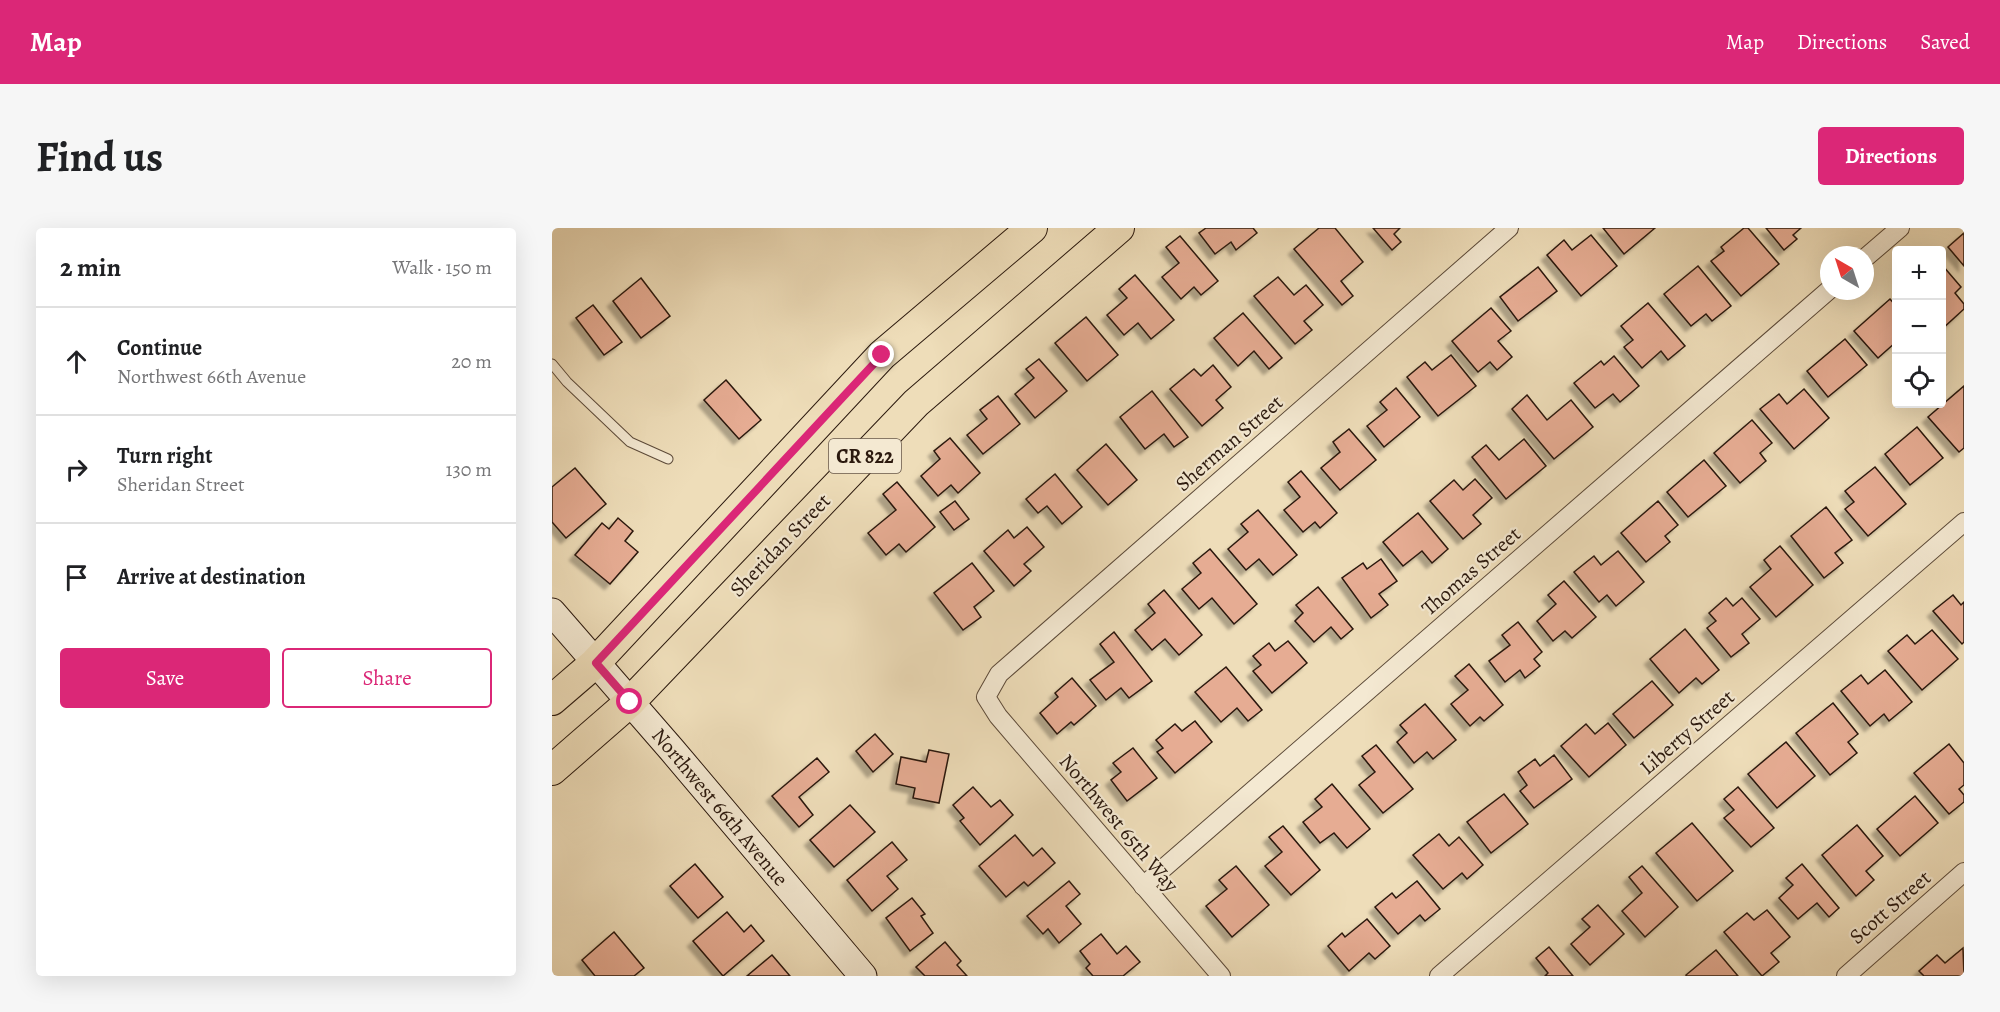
<!DOCTYPE html>
<meta charset="utf-8">
<style>
body{margin:0;font-family:Alegreya,serif;background:#f6f6f6;color:#202124}
.controls{position:absolute;right:18px;top:18px;display:grid;overflow:hidden;border-radius:6px;box-shadow:0 6px 24px #0002}
.controls button{width:54px;height:54px;display:grid;place-items:center;padding:0;border:0;border-bottom:2px solid #e0e0e0;background:#fff;color:#202124;font:30px sans-serif}
.compass{position:absolute;left:1268px;top:18px;width:54px;height:54px;border-radius:50%;background:#fff;box-shadow:0 6px 24px #0002;rotate:321deg}
.stop{position:absolute;width:18px;height:18px;margin:-14px;border:4px solid #db2777;border-radius:50%;background:#fff}
.stop.end{background:#db2777;border-color:#fff;box-shadow:0 2px 6px #0008}
.list{margin:0;padding:0;list-style:none}
h2{display:flex;justify-content:space-between;align-items:center;height:78px;margin:0;padding:0 24px;font-size:26px}
h2 small{font-size:20px;font-weight:400;color:#757577}
.list li{display:grid;grid-template-columns:39px 1fr auto;gap:18px;align-items:center;box-sizing:border-box;height:108px;padding:0 24px;border-top:2px solid #e0e0e0}
.list b{display:block;font-size:22px;white-space:nowrap}
.list p{margin:0;font-size:20px;white-space:nowrap;color:#757577}
.list em{font-size:20px;font-style:normal;color:#757577}
.actions{display:flex;gap:12px;padding:18px 24px}
.actions a{flex:1;padding:14px 0;border:2px solid #db2777;border-radius:6px;text-align:center;font-size:21px;color:#db2777}
.actions .main{background:#db2777;color:#fff}
.icon{flex:none;width:33px;height:33px;fill:none;stroke:currentColor;stroke-width:2;stroke-linecap:round;stroke-linejoin:round}
.map{position:relative;flex:none;width:1412px;height:748px;overflow:hidden;border-radius:6px}
header{display:flex;align-items:center;gap:36px;box-sizing:border-box;height:84px;padding:0 30px;background:#db2777;color:#fff}
header strong{font-size:28px}
nav{display:flex;gap:33px;margin-inline-start:auto;font-size:21px}
.intro{display:flex;align-items:center;justify-content:space-between;box-sizing:border-box;height:144px;padding:0 36px}
h1{margin:0;font-size:42px}
.button{padding:15px 27px;border-radius:6px;background:#db2777;color:#fff;font-size:21px;font-weight:700}
main{display:flex;gap:36px;padding:0 36px}
aside{flex:1;background:#fff;border-radius:6px;box-shadow:0 6px 24px #0002}
.map>svg:first-child{display:block}
.building{fill:#e6ac93;stroke:#2b190e;stroke-width:1.5;filter:url(#shadow)}
.lines{fill:none;stroke-linecap:round;stroke-linejoin:round}
.lane-casing{stroke:#5c4a39;stroke-width:11}
.street-casing{stroke:#5c4a39;stroke-width:20}
.secondary-casing{stroke:#2b190e;stroke-width:29}
.primary-casing{stroke:#2b190e;stroke-width:32}
.lane{stroke:#f4e9d2;stroke-width:9}
.street{stroke:#f4e9d2;stroke-width:18}
.secondary{stroke:#f4e9d2;stroke-width:27}
.primary{stroke:#eeddb9;stroke-width:30}
.route{stroke:#db2777;stroke-width:8}
.labels{text-anchor:middle;stroke-width:4.5;stroke-linejoin:round;paint-order:stroke}
.shield{fill:#f4e9d2;stroke:#675749;stroke-width:1.5}
.shield-label{font-size:20px;font-weight:bold;fill:#2b190e}
.street-label{font-size:21px;fill:#2b190e;stroke:#f4e9d2}
</style>
<header>
<strong>Map</strong>
<nav><a>Map</a><a>Directions</a><a>Saved</a></nav>
</header>
<div class="intro"><h1>Find us</h1><a class="button">Directions</a></div>
<main>
<aside>
<h2>2 min<small>Walk · 150 m</small></h2>
<ul class="list">
<li><svg class="icon" aria-label="ahead" viewBox="0 0 24 24"><path d="M12 20V5M6 11l6-6 6 6"/></svg><div><b>Continue</b><p>Northwest 66th Avenue</p></div><em>20 m</em></li>
<li><svg class="icon" aria-label="right" viewBox="0 0 24 24"><path d="M7 20v-9h11M14 6l5 5-5 5"/></svg><div><b>Turn right</b><p>Sheridan Street</p></div><em>130 m</em></li>
<li><svg class="icon" aria-label="arrive" viewBox="0 0 24 24"><path d="M6 21V4h12l-3 4 3 4H6"/></svg><div><b>Arrive at destination</b></div></li>
</ul>
<div class="actions"><a class="main">Save</a><a>Share</a></div>
</aside>
<div class="map">
<svg width="1412" height="748" viewBox="0 0 1412 748">
<defs>
<filter id="shadow"><feDropShadow dx="-5.5" dy="5.5" stdDeviation="1.5" flood-color="#0004"/></filter>
</defs>
<rect width="100%" height="100%" fill="#eeddb9"/>
<filter id="stains"><feTurbulence type="fractalNoise" baseFrequency=".00333" numOctaves="4"/><feColorMatrix values="0 0 0 0 .2 0 0 0 0 .09 0 0 0 0 .02 0 0 0 .5 -.17"/></filter>
<radialGradient id="worn" r=".72"><stop offset=".6" stop-color="#630" stop-opacity="0"/><stop offset="1" stop-color="#630" stop-opacity=".3"/></radialGradient>
<g class="building">
<polygon points="654,0 701,0 705,5 684,22 679,14 663,26 647,5"/>
<polygon points="767,0 783,0 811,34 789,53 801,68 790,77 742,21"/>
<polygon points="821,0 848,0 842,6 849,14 840,22"/>
<polygon points="1051,0 1103,0 1072,26"/>
<polygon points="1192,0 1196,0 1227,36 1189,68 1159,33 1172,23 1169,19"/>
<polygon points="1214,0 1249,0 1241,7 1245,11 1232,22"/>
<polygon points="1412,5 1412,38 1396,19"/>
<polygon points="1039,7 1065,38 1029,68 995,27 1012,12 1020,22"/>
<polygon points="628,8 666,53 649,67 642,59 629,71 610,49 627,35 614,19"/>
<polygon points="1146,38 1179,78 1160,93 1154,86 1139,98 1112,66"/>
<polygon points="1391,38 1409,59 1403,65 1412,76 1412,81 1390,101 1390,40"/>
<polygon points="986,39 1005,63 966,93 948,69"/>
<polygon points="583,47 622,92 599,111 586,95 572,107 555,87 575,70 567,61"/>
<polygon points="726,49 742,67 754,57 771,77 752,93 760,102 743,116 702,68"/>
<polygon points="89,50 118,88 89,110 61,73"/>
<polygon points="1338,71 1344,78 1344,114 1326,130 1302,103"/>
<polygon points="1096,75 1133,118 1116,132 1109,123 1090,140 1072,119 1081,112 1069,98"/>
<polygon points="41,77 70,114 52,127 24,90"/>
<polygon points="939,80 959,103 946,113 960,129 945,142 938,134 926,144 900,113"/>
<polygon points="691,85 730,130 717,141 702,123 686,138 662,110"/>
<polygon points="534,89 566,127 535,153 503,115"/>
<polygon points="1293,111 1315,137 1276,169 1255,143"/>
<polygon points="899,127 924,158 886,188 855,149 873,134 880,142"/>
<polygon points="1062,128 1087,158 1068,174 1061,166 1043,180 1022,155 1049,133 1052,137"/>
<polygon points="487,131 515,163 483,190 463,166 482,150 474,141"/>
<polygon points="661,137 679,159 664,172 671,180 650,198 618,161 642,141 649,148"/>
<polygon points="174,152 209,192 187,211 152,172"/>
<polygon points="1412,158 1412,220 1407,224 1376,189"/>
<polygon points="844,160 868,189 832,219 815,198 835,182 828,174"/>
<polygon points="1252,161 1277,190 1242,221 1208,181 1227,166 1235,176"/>
<polygon points="600,163 636,209 622,219 612,206 593,221 568,189"/>
<polygon points="975,167 995,192 1019,172 1041,199 1002,231 960,181"/>
<polygon points="446,168 468,196 431,226 415,207 435,191 428,182"/>
<polygon points="1200,192 1220,215 1208,225 1214,233 1188,255 1162,225"/>
<polygon points="1365,199 1391,230 1358,257 1333,226"/>
<polygon points="797,201 824,232 788,262 769,240 788,224 781,214"/>
<polygon points="398,210 428,245 406,265 399,257 386,268 369,248 388,231 382,223"/>
<polygon points="972,211 994,238 954,271 920,229 934,217 947,232"/>
<polygon points="554,216 585,252 556,277 525,242"/>
<polygon points="1152,232 1174,258 1136,289 1115,264"/>
<polygon points="1323,239 1354,276 1316,308 1293,281 1302,274 1293,263"/>
<polygon points="23,240 54,276 14,310 0,294 0,259"/>
<polygon points="749,243 785,285 768,300 763,294 751,304 732,282 748,269 736,254"/>
<polygon points="503,246 530,279 510,296 495,278 486,285 474,271"/>
<polygon points="923,251 940,270 921,287 929,296 911,311 878,273 902,252 911,262"/>
<polygon points="345,254 383,299 354,324 347,316 334,327 316,305 344,282 331,266"/>
<polygon points="403,273 417,291 402,302 388,284"/>
<polygon points="1106,273 1126,297 1113,308 1118,314 1094,334 1069,305"/>
<polygon points="1274,279 1300,312 1283,325 1291,335 1272,350 1239,308"/>
<polygon points="706,282 745,327 721,347 707,331 694,342 676,321 696,304 689,296"/>
<polygon points="866,285 896,321 880,335 870,323 851,338 831,314"/>
<polygon points="66,290 81,303 73,313 86,324 58,356 23,327 50,295 57,301"/>
<polygon points="475,299 492,319 472,336 479,343 462,358 432,323 456,302 462,310"/>
<polygon points="1228,318 1261,357 1224,389 1198,359 1219,341 1212,332"/>
<polygon points="658,321 705,376 682,396 660,370 647,381 630,361 649,345 641,335"/>
<polygon points="1066,323 1092,354 1064,378 1055,367 1047,374 1022,344 1042,328 1049,337"/>
<polygon points="829,331 845,353 827,366 836,377 819,390 790,350 811,335 815,341"/>
<polygon points="420,335 442,363 422,379 429,389 411,402 382,365"/>
<polygon points="1012,353 1044,389 1020,410 1013,403 1001,413 985,393 1004,376 996,367"/>
<polygon points="766,359 801,401 789,411 779,399 762,414 743,393 751,385 744,377"/>
<polygon points="612,362 650,407 627,427 613,411 600,422 583,402 603,385 596,376"/>
<polygon points="1401,367 1409,377 1412,374 1412,414 1410,416 1381,383"/>
<polygon points="1174,370 1181,378 1190,370 1208,391 1190,406 1197,415 1179,429 1155,400 1164,393 1157,385"/>
<polygon points="966,394 990,424 982,431 988,438 973,450 968,442 953,454 937,433 958,417 950,407"/>
<polygon points="1133,401 1167,442 1150,456 1144,450 1127,465 1098,431"/>
<polygon points="1380,402 1406,431 1370,462 1336,423 1355,407 1363,416"/>
<polygon points="562,404 600,453 577,470 569,460 554,472 538,452 562,434 548,416"/>
<polygon points="736,413 755,435 720,465 701,443 709,437 701,428 717,415 723,423"/>
<polygon points="917,436 951,477 932,493 928,489 918,498 899,476 916,462 903,448"/>
<polygon points="674,439 710,482 696,493 685,480 669,494 643,464"/>
<polygon points="1333,442 1360,474 1337,493 1332,486 1318,498 1289,463 1309,447 1316,456"/>
<polygon points="520,450 544,478 522,497 519,494 505,506 488,485 506,469 503,465"/>
<polygon points="1100,453 1121,477 1082,510 1061,486"/>
<polygon points="1281,475 1306,506 1296,514 1305,525 1278,547 1244,505"/>
<polygon points="873,476 904,512 881,531 875,524 862,535 845,514 855,505 848,497"/>
<polygon points="643,493 660,514 623,545 605,524 611,520 604,512 623,496 630,503"/>
<polygon points="1056,495 1074,517 1037,549 1009,518 1034,496 1043,506"/>
<polygon points="323,506 341,526 321,544 304,523"/>
<polygon points="1234,514 1263,548 1225,580 1196,546"/>
<polygon points="1397,516 1412,535 1412,557 1407,561 1412,567 1412,574 1397,586 1362,545"/>
<polygon points="824,517 861,561 831,585 807,557 823,544 810,528"/>
<polygon points="581,520 605,550 575,573 559,552 569,544 561,535"/>
<polygon points="377,522 397,526 387,575 361,570 363,560 344,556 349,529 374,534"/>
<polygon points="1002,527 1020,551 982,580 968,563 975,557 966,544 983,531 988,538"/>
<polygon points="265,530 277,544 247,569 261,587 247,599 220,568"/>
<polygon points="780,556 818,601 795,620 782,605 768,615 751,594 770,579 763,571"/>
<polygon points="421,559 439,579 448,572 461,587 428,617 408,593 412,590 401,577"/>
<polygon points="1186,559 1222,600 1199,619 1172,590 1182,582 1172,571"/>
<polygon points="952,566 976,596 939,625 915,594"/>
<polygon points="1363,568 1386,595 1348,628 1325,601"/>
<polygon points="298,577 323,604 282,639 258,612"/>
<polygon points="1140,595 1181,643 1145,673 1104,625"/>
<polygon points="1305,597 1331,628 1314,643 1322,652 1304,668 1270,627"/>
<polygon points="731,598 768,642 739,667 713,638 730,624 717,609"/>
<polygon points="887,606 897,618 907,609 931,637 915,651 910,645 891,661 861,627"/>
<polygon points="463,607 481,628 490,620 503,635 476,658 472,654 454,669 427,638"/>
<polygon points="340,614 355,632 335,648 346,661 320,683 295,652"/>
<polygon points="143,636 171,669 146,690 118,658"/>
<polygon points="1250,636 1287,680 1277,689 1265,675 1246,691 1227,670 1241,657 1234,650"/>
<polygon points="684,638 717,677 680,709 654,678 675,661 667,652"/>
<polygon points="1090,638 1126,679 1093,709 1070,683 1090,665 1077,649"/>
<polygon points="517,653 528,666 514,678 529,696 507,715 496,701 491,706 475,688"/>
<polygon points="865,653 888,681 873,693 868,687 846,706 823,679 840,665 844,670"/>
<polygon points="360,670 373,686 369,688 381,705 358,723 334,690"/>
<polygon points="1046,677 1072,706 1038,737 1019,716 1038,699 1030,691"/>
<polygon points="1215,682 1238,709 1219,725 1227,734 1210,748 1172,704 1195,685 1202,692"/>
<polygon points="175,684 192,704 199,697 212,713 171,748 141,713"/>
<polygon points="815,691 838,718 823,731 817,725 797,743 776,718 790,705 793,709"/>
<polygon points="62,704 92,740 82,748 43,748 30,732"/>
<polygon points="549,706 565,726 574,718 588,734 571,748 541,748 534,740 538,736 528,723"/>
<polygon points="393,714 409,733 405,737 415,748 373,748 364,739"/>
<polygon points="997,719 1021,748 993,748 996,745 984,730"/>
<polygon points="1411,720 1412,748 1372,748 1367,743 1385,727 1393,735"/>
<polygon points="1164,722 1186,748 1134,748 1134,747"/>
<polygon points="220,727 238,748 195,748"/>
</g>
<g class="lines">
<defs>
<polyline id="lane" points="0,136 15,154 78,214 116,231"/>
<g id="street">
<polyline points="1313,30 1348,0"/>
<polyline points="591,658 1277,62"/>
<polyline points="669,748 446,488 434,469 447,446 957,0"/>
<polyline points="887,748 1412,294"/>
<polyline points="1294,748 1412,644"/>
</g>
<polyline id="secondary" points="0,384 120,522 311,748"/>
<g id="primary">
<polyline points="0,472 43,435 330,127 480,0"/>
<polyline points="0,542 78,474 364,175 567,0"/>
</g>
</defs>
<use href="#lane" class="lane-casing"/>
<use href="#street" class="street-casing"/>
<use href="#secondary" class="secondary-casing"/>
<use href="#primary" class="primary-casing"/>
<use href="#lane" class="lane"/>
<use href="#street" class="street"/>
<use href="#secondary" class="secondary"/>
<use href="#primary" class="primary"/>
</g>
<g class="lines">
<polyline class="route" points="78,474 44,435 330,127"/>
</g>
<g class="labels">
<rect class="shield" x="277" y="211" width="72" height="34" rx="4.5"/>
<g class="shield-label">
<text x="313" y="235">CR 822</text>
</g>
<g class="street-label">
<text transform="translate(677 215) rotate(-41)" y="7">Sherman Street</text>
<text transform="translate(228 317) rotate(-46)" y="7">Sheridan Street</text>
<text transform="translate(919 343) rotate(-41)" y="7">Thomas Street</text>
<text transform="translate(1135 504) rotate(-41)" y="7">Liberty Street</text>
<text transform="translate(168 579) rotate(50)" y="7">Northwest 66th Avenue</text>
<text transform="translate(567 595) rotate(50)" y="7">Northwest 65th Way</text>
<text transform="translate(1338 679) rotate(-41)" y="7">Scott Street</text>
</g>
</g>
<rect width="100%" height="100%" filter="url(#stains)"/>
<rect width="100%" height="100%" fill="url(#worn)"/>
</svg>
<div class="controls">
<button>+</button>
<button>−</button>
<button><svg class="icon" aria-label="locate" viewBox="0 0 24 24"><circle cx="12" cy="12" r="6"/><path d="M12 2v4M12 18v4M2 12h4M18 12h4"/></svg></button>
</div>
<svg class="compass" viewBox="-18 -18 36 36"><path d="M0-13l5 13h-10z" fill="#e53935"/><path d="M0 13l5-13h-10z" fill="#757577"/></svg>
<div class="stop" style="left:78px;top:474px"></div>
<div class="stop end" style="left:330px;top:127px"></div>
</div>
</main>
